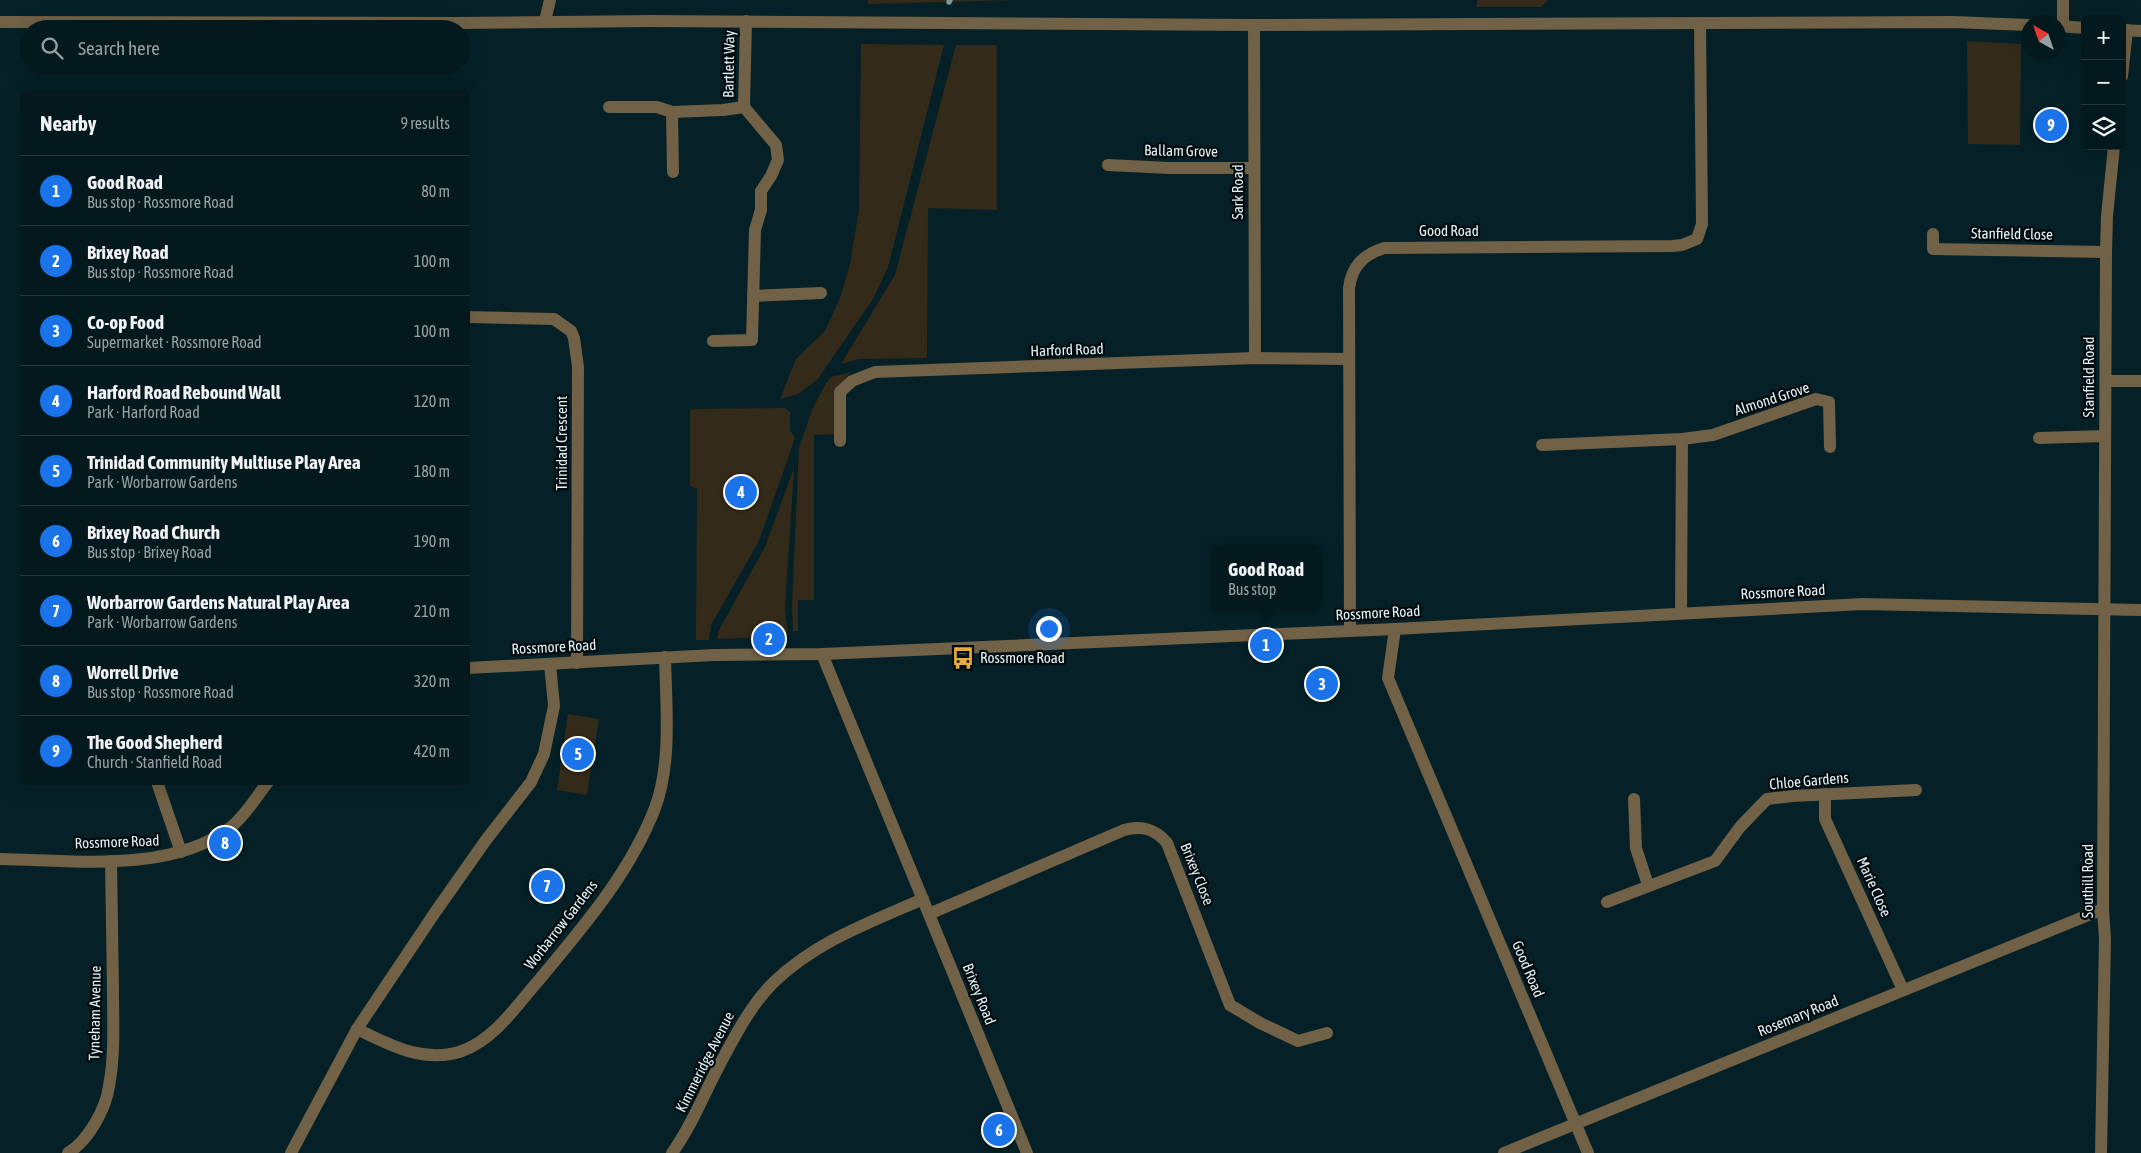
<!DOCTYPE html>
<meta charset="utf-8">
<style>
body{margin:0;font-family:"Asap Condensed",sans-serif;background:#0d2226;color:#f1f3f6}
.controls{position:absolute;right:15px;top:15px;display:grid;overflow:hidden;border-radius:8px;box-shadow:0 5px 20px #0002}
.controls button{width:45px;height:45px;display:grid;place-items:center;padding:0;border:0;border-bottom:1px solid #25383b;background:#04191d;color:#f1f3f6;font:25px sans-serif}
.compass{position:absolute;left:2021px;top:15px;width:45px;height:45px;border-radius:50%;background:#04191d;box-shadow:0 5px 20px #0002;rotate:320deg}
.you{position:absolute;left:1048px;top:628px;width:18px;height:18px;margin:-12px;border:4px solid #fff;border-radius:50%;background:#1a73e8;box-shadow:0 0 0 8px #1a73e833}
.badge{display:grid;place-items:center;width:32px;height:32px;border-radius:50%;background:#1a73e8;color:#fff;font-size:16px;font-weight:700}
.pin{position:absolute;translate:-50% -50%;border:2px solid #fff;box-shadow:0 1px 5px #0006}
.popup{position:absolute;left:1211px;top:545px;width:110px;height:65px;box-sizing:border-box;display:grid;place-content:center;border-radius:8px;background:#04191d;filter:drop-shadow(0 1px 4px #0005);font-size:16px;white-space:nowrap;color:#97a0a4}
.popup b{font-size:19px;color:#f1f3f6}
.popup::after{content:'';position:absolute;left:50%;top:100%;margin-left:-10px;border:10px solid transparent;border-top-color:#04191d}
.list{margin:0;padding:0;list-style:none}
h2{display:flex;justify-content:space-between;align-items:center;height:65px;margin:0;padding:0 20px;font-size:21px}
h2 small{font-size:16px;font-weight:400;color:#97a0a4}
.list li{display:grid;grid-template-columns:32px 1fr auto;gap:15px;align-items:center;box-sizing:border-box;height:70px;padding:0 20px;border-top:1px solid #25383b}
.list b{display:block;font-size:19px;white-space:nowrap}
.list p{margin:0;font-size:16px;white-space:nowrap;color:#97a0a4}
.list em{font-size:16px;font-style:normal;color:#97a0a4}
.icon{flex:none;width:28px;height:28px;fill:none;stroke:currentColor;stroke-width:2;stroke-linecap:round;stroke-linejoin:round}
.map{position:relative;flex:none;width:2141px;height:1153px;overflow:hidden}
.search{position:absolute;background:#04191d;box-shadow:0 5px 20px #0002;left:20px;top:20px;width:450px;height:55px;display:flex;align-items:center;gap:12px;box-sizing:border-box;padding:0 18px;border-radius:28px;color:#97a0a4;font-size:19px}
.panel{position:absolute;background:#04191d;box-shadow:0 5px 20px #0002;left:20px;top:90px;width:450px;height:695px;border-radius:8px}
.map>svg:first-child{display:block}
.green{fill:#342a19}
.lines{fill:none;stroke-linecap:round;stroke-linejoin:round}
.stream{stroke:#7a999f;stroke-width:5.5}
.minor{stroke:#716146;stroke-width:12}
.tertiary{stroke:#716146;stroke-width:12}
.labels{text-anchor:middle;stroke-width:4.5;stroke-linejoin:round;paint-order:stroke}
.street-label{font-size:15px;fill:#e1f5f9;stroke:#00090c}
.poi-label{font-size:15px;fill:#e1f5f9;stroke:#00090c;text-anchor:start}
</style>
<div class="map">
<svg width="2141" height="1153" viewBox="0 0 2141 1153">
<rect width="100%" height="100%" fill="#052127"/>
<g class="green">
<polygon points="868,0 1022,0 868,4"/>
<polygon points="1477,0 1548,0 1541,7 1477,7"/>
<polygon points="1967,41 2021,44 2020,145 1968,144"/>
<polygon points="861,44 944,45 888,267 873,299 817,380 798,394 780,399 796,359 825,331 840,298 850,264 859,210"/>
<polygon points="956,45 997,45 997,210 928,208 927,358 859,359 841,364 895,275"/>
<polygon points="851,372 837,387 836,434 814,435 814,600 798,600 798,631 793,631 792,605 799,448 812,410 825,385 831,377"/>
<polygon points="785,408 790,412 790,430 795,438 759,541 711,625 709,640 696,640 697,489 690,486 690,409"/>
<polygon points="794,468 785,609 788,636 718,639 718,632 724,621 765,547"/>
<polygon points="568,714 599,719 587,795 557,790"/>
<polygon points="554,867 563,899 539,905 530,873"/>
</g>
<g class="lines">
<polyline class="stream" points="949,2 950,0"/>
<g class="minor">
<polyline points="545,21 550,0"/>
<polyline points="1254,25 1255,358"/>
<polyline points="2063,26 2063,0"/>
<polyline points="2122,76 2127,30"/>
<polyline points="609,107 657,107 672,112 723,110 744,107 746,21"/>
<polyline points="672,112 673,172"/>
<polyline points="1108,165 1169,168 1254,168"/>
<polyline points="1933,234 1933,249 2106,252"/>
<polyline points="753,296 821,293"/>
<polyline points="468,317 554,319 571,331 574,338 578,367 577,663"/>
<polyline points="713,341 752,340 755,230 761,210 761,191 771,176 778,160 776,145 744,107"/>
<polyline points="2106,381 2141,381"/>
<polyline points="2039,438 2105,436"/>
<polyline points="840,441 840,392 852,381 875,372 1255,358 1349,359"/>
<polyline points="1542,445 1682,439 1713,435 1816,399 1829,402 1830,447"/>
<polyline points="1681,613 1682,439"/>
<polyline points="1395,629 1388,678 1588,1153"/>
<path d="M 1350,631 L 1349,288 C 1352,266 1363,255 1384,248 L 1672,246 L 1682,245 L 1697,239 L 1702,224 L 1700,23"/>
<polyline points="822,654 1027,1153"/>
<polyline points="468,668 714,655 822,654 1395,629 1863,604 2141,610"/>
<polyline points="157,782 181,852"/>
<polyline points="1825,794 1825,819 1903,990"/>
<polyline points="1634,799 1636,848 1648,885"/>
<path d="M 0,859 C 72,860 171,874 231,827 C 246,815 256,797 268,782"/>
<polyline points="1607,902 1715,861 1740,827 1767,799 1793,796 1916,790"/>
<path d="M 929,914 L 1124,830 C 1142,825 1155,829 1167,843 L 1230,1005 L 1260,1023 L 1298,1041 L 1327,1033"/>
<path d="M 357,1029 C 390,1045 424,1064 462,1051 C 495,1039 517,1005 539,980 C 583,927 630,873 655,808 C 672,763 666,704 665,657"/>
<path d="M 68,1153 C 88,1141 106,1109 109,1086 C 115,1055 113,1022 113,990 C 112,947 112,904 111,861"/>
<polyline points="291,1153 357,1029 436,911 486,840 531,782 544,754 554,706 550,664"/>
<path d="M 672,1153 C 693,1124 704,1093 721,1062 C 736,1034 751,1005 773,983 C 815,942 870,922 923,899"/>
<polyline points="1504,1153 2103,909"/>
<polyline points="2101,1153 2105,939 2103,909 2106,252 2107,216 2114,146"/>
</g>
<g class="tertiary">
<polyline points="0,22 458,23 649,21 1254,25 1953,22 2028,25"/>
<polyline points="2058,26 2085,28"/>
<polyline points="2122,30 2141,31"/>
</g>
</g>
<defs>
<symbol id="bus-bare" viewBox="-9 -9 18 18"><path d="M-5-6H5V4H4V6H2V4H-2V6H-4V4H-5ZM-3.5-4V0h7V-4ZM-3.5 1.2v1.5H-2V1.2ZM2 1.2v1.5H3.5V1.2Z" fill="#e8ab37" stroke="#00090c" stroke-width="2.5" paint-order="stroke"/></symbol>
</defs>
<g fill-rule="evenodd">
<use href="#bus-bare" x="947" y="642" width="32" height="32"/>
</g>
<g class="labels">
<g class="street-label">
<text transform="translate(729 64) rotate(-89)" y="5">Bartlett Way</text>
<text transform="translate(1181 151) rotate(1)" y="5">Ballam Grove</text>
<text transform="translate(1238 192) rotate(-90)" y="5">Sark Road</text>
<text x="1449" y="236">Good Road</text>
<text transform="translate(2012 234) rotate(1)" y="5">Stanfield Close</text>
<text transform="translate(1067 350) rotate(-2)" y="5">Harford Road</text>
<text transform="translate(2089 377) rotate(-90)" y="5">Stanfield Road</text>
<text transform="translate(1772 399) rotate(-18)" y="5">Almond Grove</text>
<text transform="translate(562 443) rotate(-90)" y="5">Trinidad Crescent</text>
<text transform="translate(1783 592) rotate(-3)" y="5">Rossmore Road</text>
<text transform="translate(1378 613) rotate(-3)" y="5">Rossmore Road</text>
<text transform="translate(554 647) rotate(-3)" y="5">Rossmore Road</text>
<text transform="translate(1809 781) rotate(-5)" y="5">Chloe Gardens</text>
<text transform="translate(117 842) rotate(-2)" y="5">Rossmore Road</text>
<text transform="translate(1197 874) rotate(68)" y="5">Brixey Close</text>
<text transform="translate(2088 881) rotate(-90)" y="5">Southill Road</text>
<text transform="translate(1874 887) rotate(66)" y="5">Marie Close</text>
<text transform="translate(561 925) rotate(-52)" y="5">Worbarrow Gardens</text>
<text transform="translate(1528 969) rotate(67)" y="5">Good Road</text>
<text transform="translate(979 994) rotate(68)" y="5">Brixey Road</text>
<text transform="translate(95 1013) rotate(-89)" y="5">Tyneham Avenue</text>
<text transform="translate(1798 1016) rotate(-22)" y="5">Rosemary Road</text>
<text transform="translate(705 1062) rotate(-63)" y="5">Kimmeridge Avenue</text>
</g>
<g class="poi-label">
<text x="980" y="663">Rossmore Road</text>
</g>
</g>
</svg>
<div class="controls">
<button>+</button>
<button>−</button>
<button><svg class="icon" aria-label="layers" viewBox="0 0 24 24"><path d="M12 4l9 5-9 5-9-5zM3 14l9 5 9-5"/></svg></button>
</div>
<svg class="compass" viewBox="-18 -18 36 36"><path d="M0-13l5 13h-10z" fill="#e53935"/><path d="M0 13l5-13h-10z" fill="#97a0a4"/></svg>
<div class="you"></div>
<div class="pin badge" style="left:1266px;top:645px">1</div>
<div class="popup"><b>Good Road</b>Bus stop</div>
<div class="pin badge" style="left:769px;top:639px">2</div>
<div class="pin badge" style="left:1322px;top:684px">3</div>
<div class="pin badge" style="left:741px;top:492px">4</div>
<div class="pin badge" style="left:578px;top:754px">5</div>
<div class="pin badge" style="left:999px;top:1130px">6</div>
<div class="pin badge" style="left:547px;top:886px">7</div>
<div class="pin badge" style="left:225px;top:843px">8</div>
<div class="pin badge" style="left:2051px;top:125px">9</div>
<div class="search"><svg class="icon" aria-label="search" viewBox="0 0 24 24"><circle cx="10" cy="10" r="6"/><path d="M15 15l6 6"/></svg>Search here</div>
<section class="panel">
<h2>Nearby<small>9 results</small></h2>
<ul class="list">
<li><span class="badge">1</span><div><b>Good Road</b><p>Bus stop · Rossmore Road</p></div><em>80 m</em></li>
<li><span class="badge">2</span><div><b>Brixey Road</b><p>Bus stop · Rossmore Road</p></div><em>100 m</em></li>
<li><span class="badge">3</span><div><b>Co-op Food</b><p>Supermarket · Rossmore Road</p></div><em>100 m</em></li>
<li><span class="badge">4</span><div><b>Harford Road Rebound Wall</b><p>Park · Harford Road</p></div><em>120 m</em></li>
<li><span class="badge">5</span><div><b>Trinidad Community Multiuse Play Area</b><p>Park · Worbarrow Gardens</p></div><em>180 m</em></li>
<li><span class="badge">6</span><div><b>Brixey Road Church</b><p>Bus stop · Brixey Road</p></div><em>190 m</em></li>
<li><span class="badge">7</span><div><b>Worbarrow Gardens Natural Play Area</b><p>Park · Worbarrow Gardens</p></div><em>210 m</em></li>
<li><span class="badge">8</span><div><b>Worrell Drive</b><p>Bus stop · Rossmore Road</p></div><em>320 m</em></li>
<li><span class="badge">9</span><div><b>The Good Shepherd</b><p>Church · Stanfield Road</p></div><em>420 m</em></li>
</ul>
</section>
</div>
